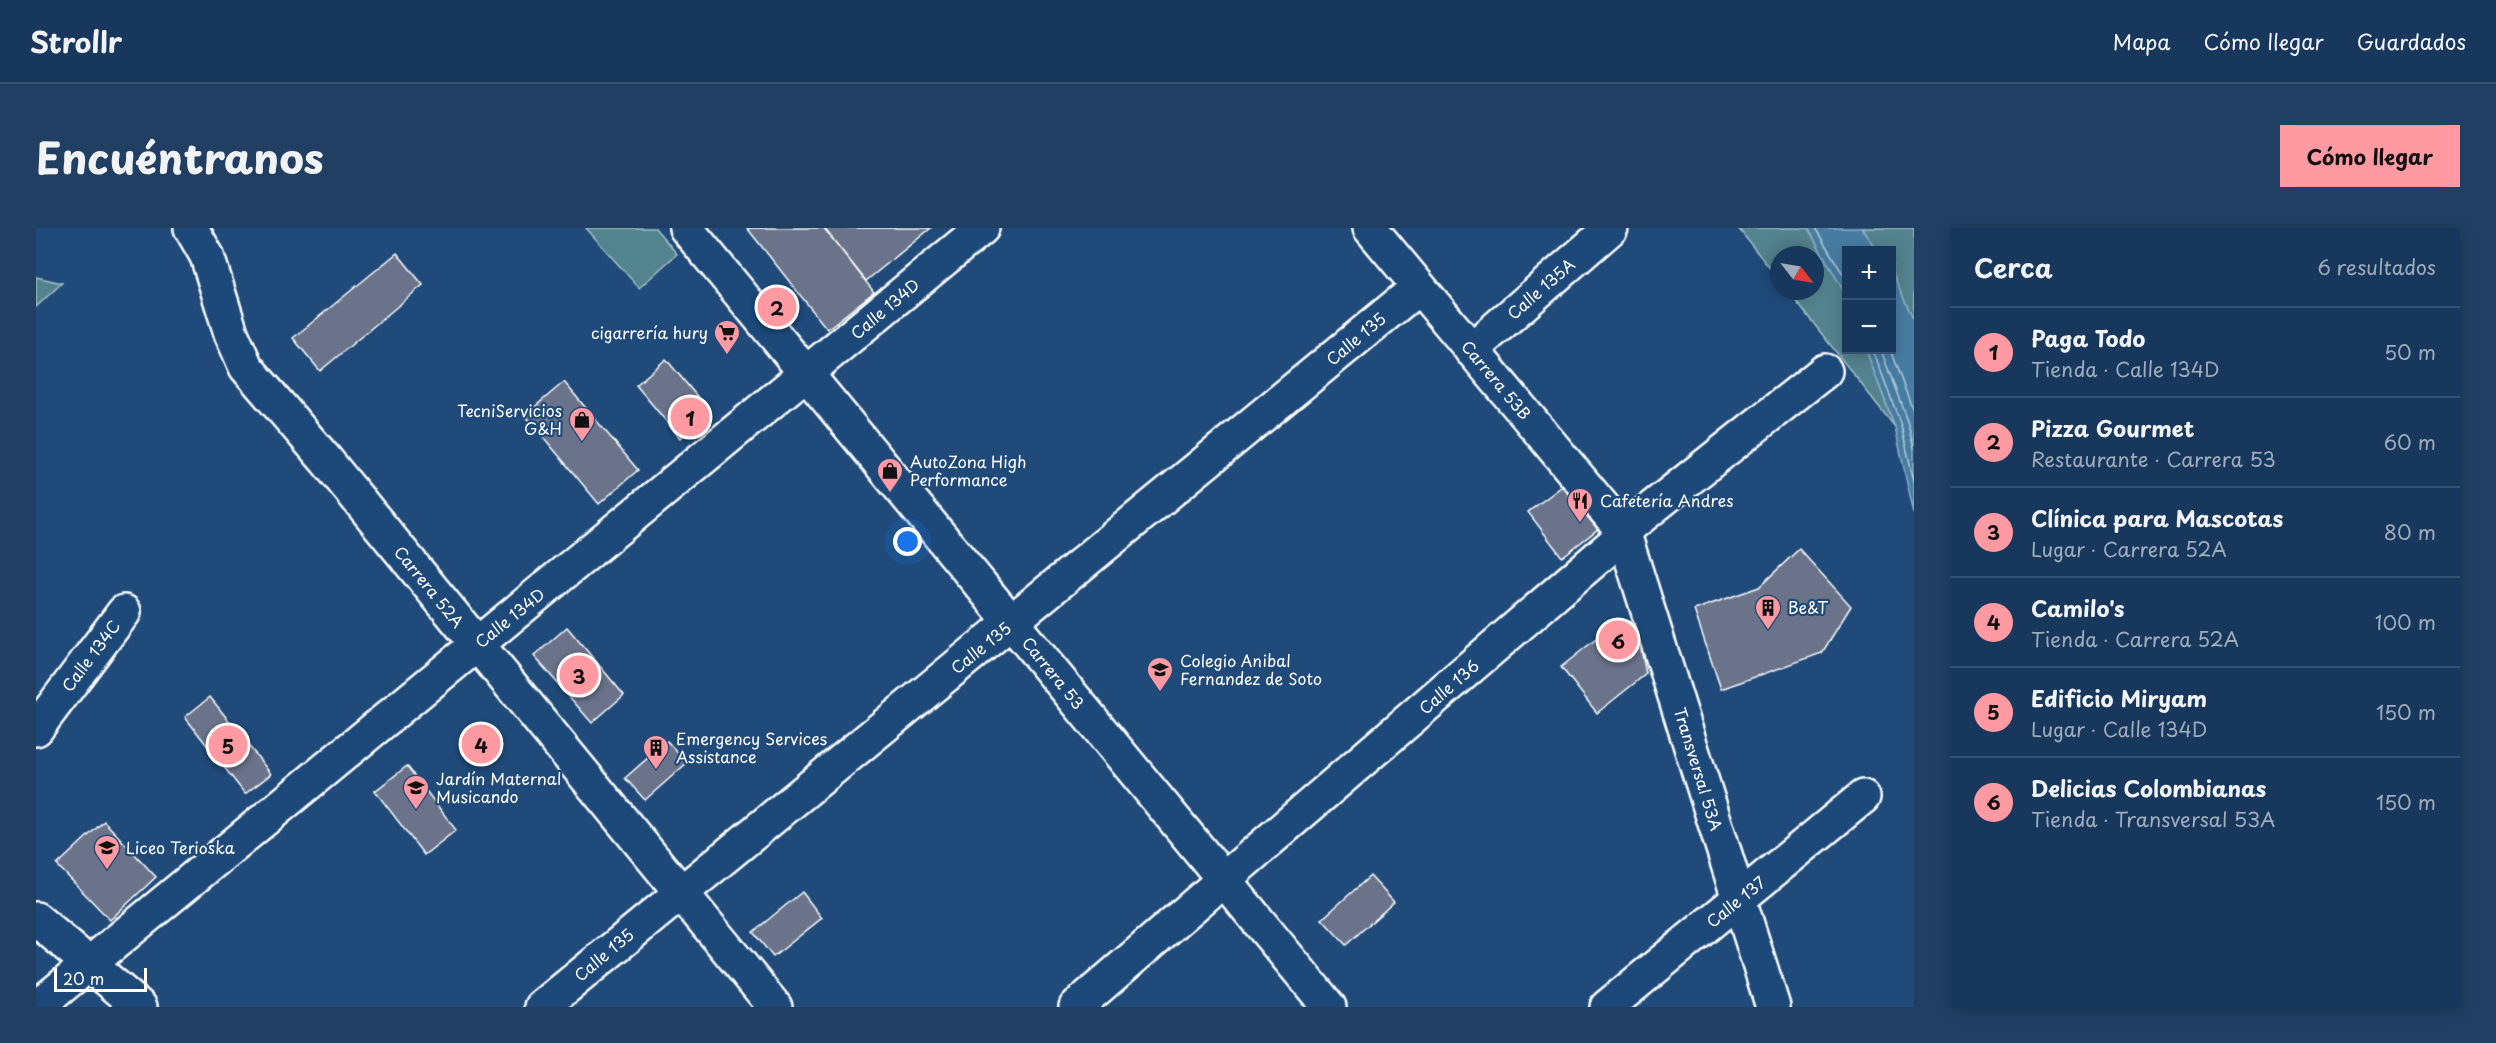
<!DOCTYPE html>
<html lang="es">
<meta charset="utf-8">
<style>
body{margin:0;font-family:"Playpen Sans",sans-serif;background:#203f62;color:#f1f3f6}
.controls{position:absolute;right:18px;top:18px;display:grid;overflow:hidden;border-radius:0px;box-shadow:0 3px 15px #0003}
.controls button{width:54px;height:54px;display:grid;place-items:center;padding:0;border:0;border-bottom:2px solid #365272;background:#17385c;color:#f1f3f6;font:30px sans-serif}
.compass{position:absolute;left:1734px;top:18px;width:54px;height:54px;border-radius:50%;background:#17385c;box-shadow:0 3px 15px #0003;rotate:121deg}
.scale{position:absolute;left:18px;bottom:15px;width:93px;box-sizing:border-box;padding-left:6px;border:3px solid #fff;border-top:0;font-size:16px;line-height:21px;white-space:nowrap;color:#fff;-webkit-text-stroke:4px #1f4a7a;paint-order:stroke}
.you{position:absolute;left:872px;top:314px;width:21px;height:21px;margin:-15px;border:4px solid #fff;border-radius:50%;background:#1a73e8;box-shadow:0 0 0 9px #1a73e833}
.badge{display:grid;place-items:center;width:39px;height:39px;border-radius:50%;background:#ff9aa2;color:#111;font-size:20px;font-weight:700}
.pin{position:absolute;translate:-50% -50%;border:3px solid #fff;box-shadow:0 2px 6px #0006}
.list{margin:0;padding:0;list-style:none}
h2{display:flex;justify-content:space-between;align-items:center;height:78px;margin:0;padding:0 24px;font-size:26px}
h2 small{font-size:20px;font-weight:400;color:#9eacbb}
.list li{display:grid;grid-template-columns:39px 1fr auto;gap:18px;align-items:center;box-sizing:border-box;height:90px;padding:0 24px;border-top:2px solid #365272}
.list b{display:block;font-size:22px;white-space:nowrap}
.list p{margin:0;font-size:20px;white-space:nowrap;color:#9eacbb}
.list em{font-size:20px;font-style:normal;color:#9eacbb}
.map{position:relative;flex:none;width:1878px;height:779px;overflow:hidden;border-radius:0px}
header{display:flex;align-items:center;gap:36px;box-sizing:border-box;height:84px;padding:0 30px;background:#17385c;border-bottom:2px solid #365272}
header strong{font-size:28px}
nav{display:flex;gap:33px;margin-inline-start:auto;font-size:21px}
.intro{display:flex;align-items:center;justify-content:space-between;box-sizing:border-box;height:144px;padding:0 36px}
h1{margin:0;font-size:42px}
.button{padding:15px 27px;border-radius:0px;background:#ff9aa2;color:#111;font-size:21px;font-weight:700}
main{display:flex;gap:36px;padding:0 36px}
aside{flex:1;background:#17385c;border-radius:0px;box-shadow:0 3px 15px #0003}
.map>svg:first-child{display:block}
.green{fill:#52838e;stroke:#a8c1c6;stroke-width:1.5}
.water{fill:#467ca2;stroke:#90b0c7;stroke-width:1.5}
.lines{fill:none;stroke-linecap:round;stroke-linejoin:round}
.shore{stroke:#b5cbda;stroke-width:1.5}
.building{fill:#6a738a;stroke:#fff;stroke-width:1.5}
.minor-casing{stroke:#fff;stroke-width:38}
.minor{stroke:#1f4a7a;stroke-width:33}
.labels{text-anchor:middle;stroke-width:4.5;stroke-linejoin:round;paint-order:stroke}
.street-label{font-size:16px;fill:#fff;stroke:#1f4a7a}
.poi-label{font-size:16px;fill:#fff;stroke:#1f4a7a;text-anchor:start}
</style>
<header>
<strong>Strollr</strong>
<nav><a>Mapa</a><a>Cómo llegar</a><a>Guardados</a></nav>
</header>
<div class="intro"><h1>Encuéntranos</h1><a class="button">Cómo llegar</a></div>
<main>
<div class="map">
<svg width="1878" height="779" viewBox="0 0 1878 779">
<rect width="100%" height="100%" fill="#1f4a7a"/>
<filter id="ink" filterUnits="userSpaceOnUse"><feTurbulence type="fractalNoise" baseFrequency=".0167" numOctaves="2"/><feDisplacementMap in="SourceGraphic" scale="12" xChannelSelector="R" yChannelSelector="G"/><feConvolveMatrix kernelMatrix="1 2 1 2 8 2 1 2 1" color-interpolation-filters="sRGB"/></filter>
<g filter="url(#ink)">
<g class="green">
<polygon points="550,0 619,0 641,26 603,60"/>
<polygon points="1702,0 1772,0 1810,67 1810,122 1830,122 1859,199 1752,63 1779,63 1779,27 1743,27 1743,52"/>
<polygon points="1826,0 1878,0 1878,93 1856,45 1856,22 1841,22"/>
<polygon points="0,49 26,55 0,79"/>
</g>
<g class="water">
<polygon points="1772,0 1826,0 1841,22 1810,22 1810,67"/>
<polygon points="1856,45 1878,93 1878,286 1859,199 1830,122 1856,122"/>
</g>
<g class="lines">
<g class="shore">
<polyline points="1779,0 1810,51"/>
<polyline points="1837,122 1865,197 1878,253"/>
<polyline points="1845,122 1872,195 1878,220"/>
<polyline points="1854,122 1878,185"/>
</g>
</g>
<g class="building">
<polygon points="711,0 788,0 838,64 791,101"/>
<polygon points="788,0 895,0 830,53"/>
<polygon points="361,25 387,57 284,143 257,110"/>
<polygon points="630,131 674,184 644,210 600,157"/>
<polygon points="528,154 602,242 563,276 489,187"/>
<polygon points="1529,256 1562,301 1526,329 1492,284"/>
<polygon points="1763,321 1815,378 1786,425 1685,461 1658,382 1723,359"/>
<polygon points="1585,391 1600,396 1610,446 1561,485 1525,439"/>
<polygon points="531,399 588,467 556,495 498,428"/>
<polygon points="174,469 235,546 209,566 149,489"/>
<polygon points="631,513 651,535 609,572 589,550"/>
<polygon points="371,538 420,602 388,627 339,563"/>
<polygon points="68,593 120,649 74,692 21,637"/>
<polygon points="1334,648 1358,674 1310,717 1286,691"/>
<polygon points="766,664 786,690 737,729 717,704"/>
</g>
<g class="lines">
<defs>
<g id="minor">
<polyline points="155,0 171,28 195,105 210,139 290,232 739,779"/>
<polyline points="650,0 1293,779"/>
<polyline points="1334,0 1587,303 1737,779"/>
<polyline points="1435,122 1575,0"/>
<polyline points="0,501 88,384"/>
<polyline points="0,691 104,779"/>
<polyline points="1,779 946,0"/>
<polyline points="506,779 1383,59"/>
<polyline points="1040,779 1583,311 1587,303 1789,143"/>
<polyline points="1571,779 1827,569"/>
</g>
</defs>
<use href="#minor" class="minor-casing"/>
<use href="#minor" class="minor"/>
</g>
</g>
<defs>
<symbol id="supermarket-pin" viewBox="-11 -11 22 30"><path d="M0 17L-7.5 6A9.5 9.5 0 1 1 7.5 6Z" fill="#ff9aa2" stroke="#1f4a7a"/><path d="M-6-5.5h2.5l.6 2H6L4.5 2H-2.5L-4.4-4H-6ZM-1.5 3.2a1.3 1.3 0 1 0 .1 0ZM3 3.2a1.3 1.3 0 1 0 .1 0Z" fill="#111"/></symbol>
<symbol id="shop-pin" viewBox="-11 -11 22 30"><path d="M0 17L-7.5 6A9.5 9.5 0 1 1 7.5 6Z" fill="#ff9aa2" stroke="#1f4a7a"/><path d="M-5-2.5h2.3a2.7 3.5 0 0 1 5.4 0H5L5.5 6h-11ZM-1.5-2.5h3a1.5 2.3 0 0 0-3 0Z" fill="#111"/></symbol>
<symbol id="restaurant-pin" viewBox="-11 -11 22 30"><path d="M0 17L-7.5 6A9.5 9.5 0 1 1 7.5 6Z" fill="#ff9aa2" stroke="#1f4a7a"/><path d="M-5-6h1v4h1v-4h1v4h1v-4h1v5L-1.5 .5V6h-2V.5L-5-1ZM5-6V6H3V1.5H1.5Q1.5-4 5-6Z" fill="#111"/></symbol>
<symbol id="building-pin" viewBox="-11 -11 22 30"><path d="M0 17L-7.5 6A9.5 9.5 0 1 1 7.5 6Z" fill="#ff9aa2" stroke="#1f4a7a"/><path d="M-4-6H4V6H1V3H-1V6H-4ZM-2.5-4.3h1.7v1.8h-1.7ZM.8-4.3h1.7v1.8H.8ZM-2.5-1h1.7V.8h-1.7ZM.8-1h1.7V.8H.8Z" fill="#111"/></symbol>
<symbol id="school-pin" viewBox="-11 -11 22 30"><path d="M0 17L-7.5 6A9.5 9.5 0 1 1 7.5 6Z" fill="#ff9aa2" stroke="#1f4a7a"/><path d="M0-5L7-2L0 1L-7-2ZM-4 1L0 2.5L4 1V4Q0 6-4 4Z" fill="#111"/></symbol>
</defs>
<g fill-rule="evenodd">
<use href="#supermarket-pin" x="676" y="90" width="30" height="40"/>
<use href="#shop-pin" x="531" y="177" width="30" height="40"/>
<use href="#shop-pin" x="839" y="228" width="30" height="40"/>
<use href="#restaurant-pin" x="1529" y="258" width="30" height="40"/>
<use href="#building-pin" x="1717" y="365" width="30" height="40"/>
<use href="#school-pin" x="1109" y="427" width="30" height="40"/>
<use href="#building-pin" x="605" y="505" width="30" height="40"/>
<use href="#school-pin" x="365" y="545" width="30" height="40"/>
<use href="#school-pin" x="56" y="605" width="30" height="40"/>
</g>
<g class="labels">
<g class="street-label">
<text transform="translate(1505 61) rotate(-41)" y="6">Calle 135A</text>
<text transform="translate(849 81) rotate(-40)" y="6">Calle 134D</text>
<text transform="translate(1320 111) rotate(-40)" y="6">Calle 135</text>
<text transform="translate(1460 152) rotate(50)" y="6">Carrera 53B</text>
<text transform="translate(393 359) rotate(51)" y="6">Carrera 52A</text>
<text transform="translate(474 390) rotate(-39)" y="6">Calle 134D</text>
<text transform="translate(945 420) rotate(-39)" y="6">Calle 135</text>
<text transform="translate(55 428) rotate(-53)" y="6">Calle 134C</text>
<text transform="translate(1017 445) rotate(51)" y="6">Carrera 53</text>
<text transform="translate(1413 459) rotate(-41)" y="6">Calle 136</text>
<text transform="translate(1662 541) rotate(73)" y="6">Transversal 53A</text>
<text transform="translate(1700 674) rotate(-39)" y="6">Calle 137</text>
<text transform="translate(568 727) rotate(-40)" y="6">Calle 135</text>
</g>
<g class="poi-label">
<text x="672" y="111" text-anchor="end">cigarrería hury</text>
<text x="526" y="189" text-anchor="end">TecniServicios<tspan x="526" dy="18">G&amp;H</tspan></text>
<text x="874" y="240">AutoZona High<tspan x="874" dy="18">Performance</tspan></text>
<text x="1564" y="279">Cafetería Andres</text>
<text x="1752" y="386">Be&amp;T</text>
<text x="1144" y="439">Colegio Anibal<tspan x="1144" dy="18">Fernandez de Soto</tspan></text>
<text x="640" y="517">Emergency Services<tspan x="640" dy="18">Assistance</tspan></text>
<text x="400" y="557">Jardín Maternal<tspan x="400" dy="18">Musicando</tspan></text>
<text x="90" y="626">Liceo Terioska</text>
</g>
</g>
</svg>
<div class="controls">
<button>+</button>
<button>−</button>
</div>
<svg class="compass" viewBox="-18 -18 36 36"><path d="M0-13l5 13h-10z" fill="#e53935"/><path d="M0 13l5-13h-10z" fill="#9eacbb"/></svg>
<div class="scale">20 m</div>
<div class="you"></div>
<div class="pin badge" style="left:654px;top:189px">1</div>
<div class="pin badge" style="left:741px;top:79px">2</div>
<div class="pin badge" style="left:543px;top:447px">3</div>
<div class="pin badge" style="left:445px;top:516px">4</div>
<div class="pin badge" style="left:192px;top:517px">5</div>
<div class="pin badge" style="left:1582px;top:412px">6</div>
</div>
<aside>
<h2>Cerca<small>6 resultados</small></h2>
<ul class="list">
<li><span class="badge">1</span><div><b>Paga Todo</b><p>Tienda · Calle 134D</p></div><em>50 m</em></li>
<li><span class="badge">2</span><div><b>Pizza Gourmet</b><p>Restaurante · Carrera 53</p></div><em>60 m</em></li>
<li><span class="badge">3</span><div><b>Clínica para Mascotas</b><p>Lugar · Carrera 52A</p></div><em>80 m</em></li>
<li><span class="badge">4</span><div><b>Camilo's</b><p>Tienda · Carrera 52A</p></div><em>100 m</em></li>
<li><span class="badge">5</span><div><b>Edificio Miryam</b><p>Lugar · Calle 134D</p></div><em>150 m</em></li>
<li><span class="badge">6</span><div><b>Delicias Colombianas</b><p>Tienda · Transversal 53A</p></div><em>150 m</em></li>
</ul>
</aside>
</main>
